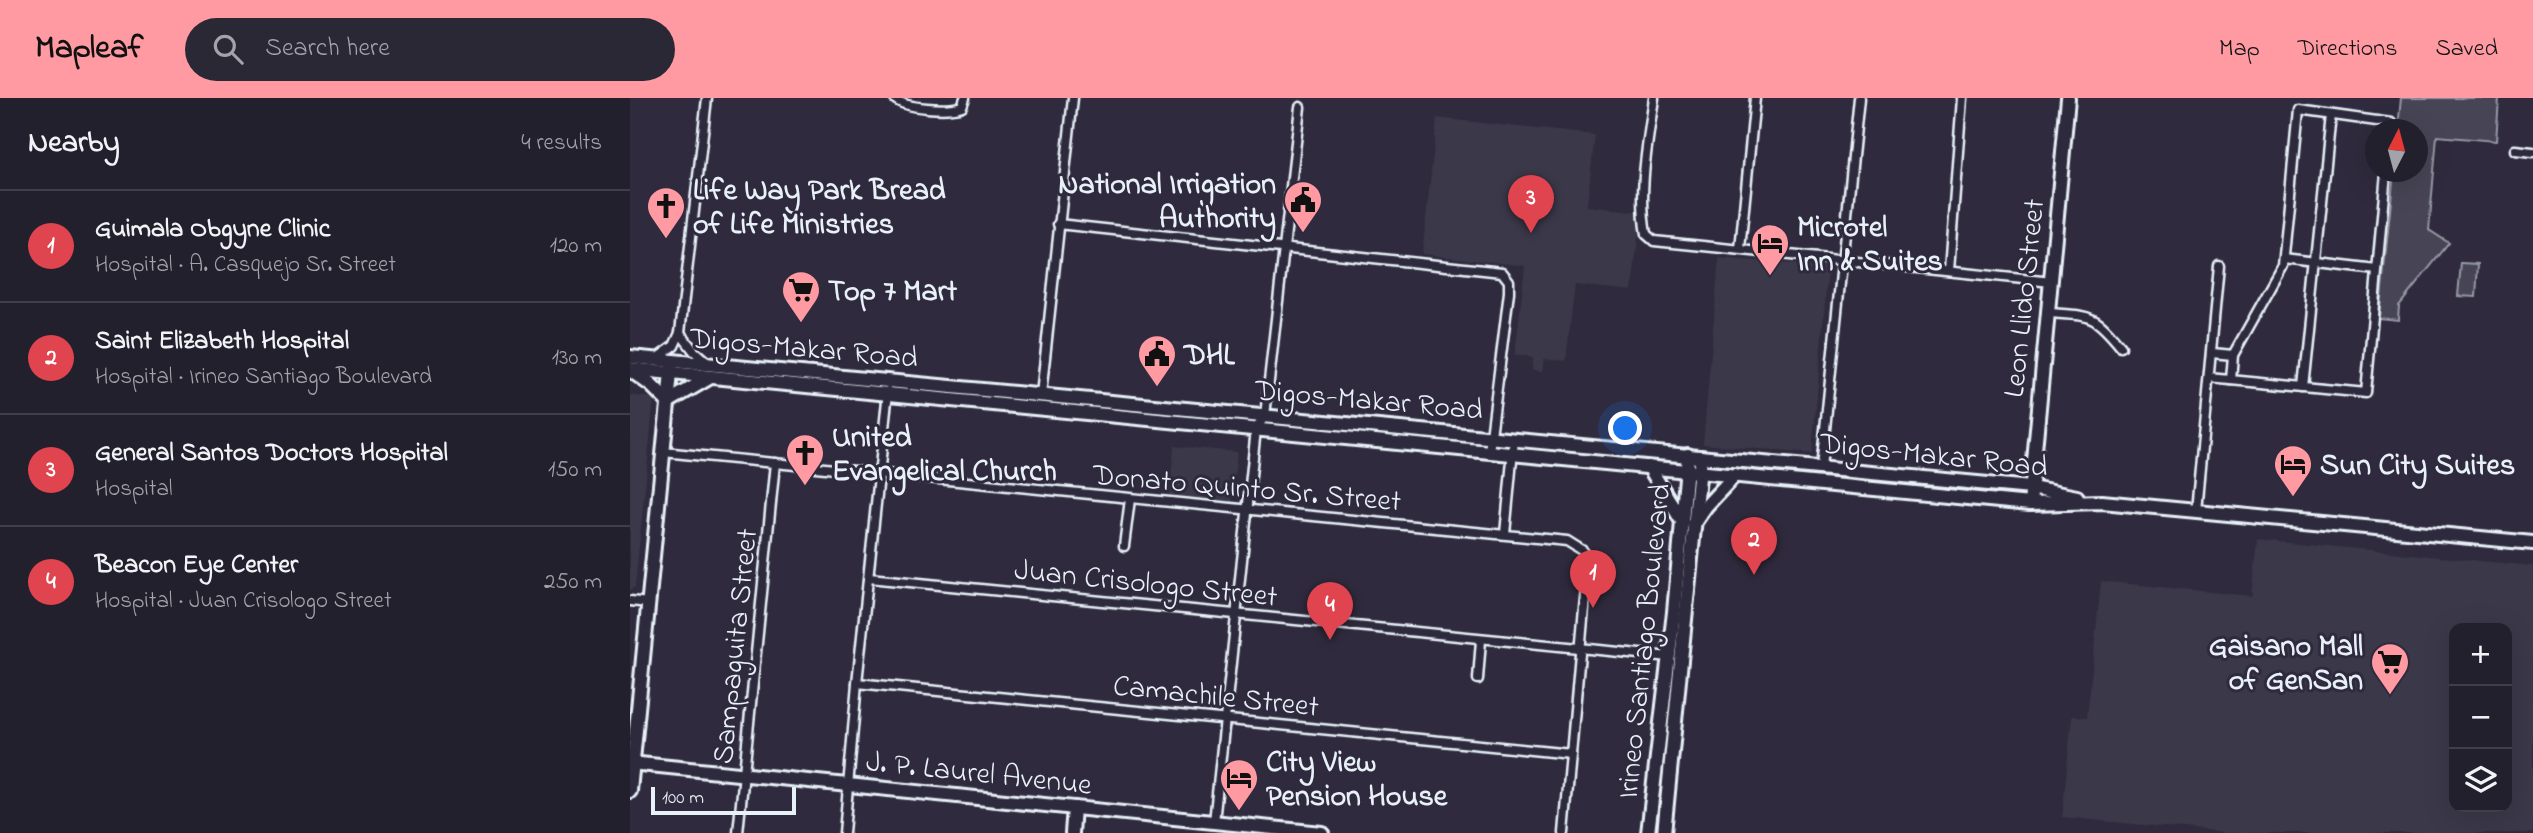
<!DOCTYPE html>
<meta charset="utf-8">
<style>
body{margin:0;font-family:"Indie Flower",sans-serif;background:#2b2836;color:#f1f3f6}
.controls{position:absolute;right:21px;bottom:21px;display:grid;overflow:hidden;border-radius:14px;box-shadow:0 7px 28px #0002}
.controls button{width:63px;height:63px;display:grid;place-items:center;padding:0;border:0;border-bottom:2px solid #403e4a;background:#23202e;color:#f1f3f6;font:35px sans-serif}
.compass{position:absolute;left:1735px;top:21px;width:63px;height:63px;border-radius:50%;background:#23202e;box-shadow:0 7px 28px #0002;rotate:6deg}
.scale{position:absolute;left:21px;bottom:18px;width:145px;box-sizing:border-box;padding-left:7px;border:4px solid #e8f1f8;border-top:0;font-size:19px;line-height:24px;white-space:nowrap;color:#e8f1f8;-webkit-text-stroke:5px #2f2a3d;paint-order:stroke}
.you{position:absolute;left:996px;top:331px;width:24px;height:24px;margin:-18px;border:5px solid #fff;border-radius:50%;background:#1a73e8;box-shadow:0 0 0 10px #1a73e833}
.badge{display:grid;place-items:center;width:46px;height:46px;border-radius:50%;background:#ff9aa2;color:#fff;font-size:23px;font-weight:700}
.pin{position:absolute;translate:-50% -58px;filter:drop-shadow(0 2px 4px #0008)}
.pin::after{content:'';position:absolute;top:37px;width:24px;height:21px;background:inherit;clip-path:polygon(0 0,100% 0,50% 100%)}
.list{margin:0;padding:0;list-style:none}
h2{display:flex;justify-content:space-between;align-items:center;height:91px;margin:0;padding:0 28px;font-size:30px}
h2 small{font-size:23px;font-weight:400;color:#a3a3aa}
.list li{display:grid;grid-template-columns:46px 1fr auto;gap:21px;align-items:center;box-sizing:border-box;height:112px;padding:0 28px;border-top:2px solid #403e4a}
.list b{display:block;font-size:26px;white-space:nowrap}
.list p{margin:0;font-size:23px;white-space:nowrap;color:#a3a3aa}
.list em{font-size:23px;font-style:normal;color:#a3a3aa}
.icon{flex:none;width:38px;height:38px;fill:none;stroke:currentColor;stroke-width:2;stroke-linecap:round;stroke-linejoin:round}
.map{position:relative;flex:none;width:1903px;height:735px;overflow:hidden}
header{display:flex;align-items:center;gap:42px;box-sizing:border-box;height:98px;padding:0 35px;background:#ff9aa2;color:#111}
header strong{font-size:33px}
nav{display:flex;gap:38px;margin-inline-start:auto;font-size:24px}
.search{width:490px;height:63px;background:#2b2836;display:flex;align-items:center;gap:18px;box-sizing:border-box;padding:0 24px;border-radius:38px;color:#a3a3aa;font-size:26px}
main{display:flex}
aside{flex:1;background:#23202e}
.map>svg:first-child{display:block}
.built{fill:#3b3749;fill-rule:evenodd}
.green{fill:#464455;stroke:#979aa6;stroke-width:2}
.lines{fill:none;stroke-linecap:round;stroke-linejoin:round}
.street-casing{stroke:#e8f1f8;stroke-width:13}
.secondary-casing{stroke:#e8f1f8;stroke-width:18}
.primary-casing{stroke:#e8f1f8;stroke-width:18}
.street{stroke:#2f2a3d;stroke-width:8}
.secondary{stroke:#2f2a3d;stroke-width:12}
.primary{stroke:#2f2a3d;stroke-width:12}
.labels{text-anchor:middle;stroke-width:6;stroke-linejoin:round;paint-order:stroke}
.poi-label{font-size:30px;font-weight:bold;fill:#e8f1f8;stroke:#2f2a3d;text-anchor:start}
.street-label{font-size:30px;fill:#e8f1f8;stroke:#2f2a3d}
</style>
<header>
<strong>Mapleaf</strong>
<div class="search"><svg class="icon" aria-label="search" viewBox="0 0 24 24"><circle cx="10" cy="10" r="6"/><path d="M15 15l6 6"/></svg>Search here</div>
<nav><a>Map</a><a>Directions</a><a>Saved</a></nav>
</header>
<main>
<aside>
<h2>Nearby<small>4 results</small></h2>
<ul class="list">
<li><span class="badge" style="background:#e0444e">1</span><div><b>Guimala Obgyne Clinic</b><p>Hospital · A. Casquejo Sr. Street</p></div><em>120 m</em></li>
<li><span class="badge" style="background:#e0444e">2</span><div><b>Saint Elizabeth Hospital</b><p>Hospital · Irineo Santiago Boulevard</p></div><em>130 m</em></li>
<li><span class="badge" style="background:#e0444e">3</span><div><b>General Santos Doctors Hospital</b><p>Hospital</p></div><em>150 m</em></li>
<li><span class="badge" style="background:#e0444e">4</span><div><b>Beacon Eye Center</b><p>Hospital · Juan Crisologo Street</p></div><em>250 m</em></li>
</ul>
</aside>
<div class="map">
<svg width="1903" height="735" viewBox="0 0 1903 735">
<rect width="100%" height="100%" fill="#2f2a3d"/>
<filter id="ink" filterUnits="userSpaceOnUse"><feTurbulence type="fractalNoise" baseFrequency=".0143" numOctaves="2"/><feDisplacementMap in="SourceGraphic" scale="14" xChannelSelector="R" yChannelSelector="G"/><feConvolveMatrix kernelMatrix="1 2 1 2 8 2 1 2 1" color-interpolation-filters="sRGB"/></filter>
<g filter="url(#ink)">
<g class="built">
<polygon points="807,20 965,37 957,108 1011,114 1002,193 945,187 936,263 914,261 913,274 902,272 903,259 885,257 895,168 792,156"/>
<polygon points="1089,160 1198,169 1182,356 1073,346"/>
<polygon points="0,297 24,300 5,489 0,492"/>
<polygon points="544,348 607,354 602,404 539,398"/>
<path d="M 1628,441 L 1903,468 L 1903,735 L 1594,735 L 1432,719 L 1442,618 L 1457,619 L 1471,483 L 1622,498 ZM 1824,530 L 1877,530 L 1877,709 L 1824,709 Z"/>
</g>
<g class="green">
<polygon points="1771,0 1869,0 1866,43 1807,38 1799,132 1819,145 1769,208 1768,222 1749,220 1764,74 1787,74 1787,32 1768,31"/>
<polygon points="1831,165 1848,166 1846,199 1828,198"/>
</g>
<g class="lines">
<defs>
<g id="street">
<path d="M 264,0 C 274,11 319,13 332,8 L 335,0"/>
<path d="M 1024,0 C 1018,44 1008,92 1016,136 L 1024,143 L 1422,184"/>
<polyline points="1885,52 1903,54"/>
<polyline points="428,126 872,174 879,183 879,194 859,354"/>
<polyline points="1110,151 1125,0"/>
<polyline points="1654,161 1747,172"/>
<polyline points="1319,173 1332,0"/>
<path d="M 1419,215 C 1461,218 1463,215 1491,249"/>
<polyline points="50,235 64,253 79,266"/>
<polyline points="1582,255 1603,257"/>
<polyline points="26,261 44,248 50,235 77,0"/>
<polyline points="1579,280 1736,295 1756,74"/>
<polyline points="1601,282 1603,257 1653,168 1668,12 1761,25 1760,32"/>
<polyline points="1673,289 1701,17"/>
<polyline points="411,297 443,0"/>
<polyline points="33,354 937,443 953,453 957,459 958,465 934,735"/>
<polyline points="1191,370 1229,0"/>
<polyline points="1566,413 1589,168"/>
<polyline points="875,436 884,341"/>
<polyline points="494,448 500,401"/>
<polyline points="239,480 1040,559"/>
<polyline points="0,503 19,505"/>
<polyline points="848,581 851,542"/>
<polyline points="227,585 941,656"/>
<polyline points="584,724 626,331 635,318 670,9"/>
<polyline points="108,735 145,365"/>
<polyline points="214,735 227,585 258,293"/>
</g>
<g id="secondary">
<polyline points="1400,406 1438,0"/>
<polyline points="0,665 692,735"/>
<polyline points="0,693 42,265"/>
<polyline points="442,735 444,710"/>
<polyline points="1018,735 1044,514 1058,357"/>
<polyline points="1034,735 1071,359"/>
</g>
<g id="primary">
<polyline points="0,259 1401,390 1447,399"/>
<polyline points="0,271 1400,406 1472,404 1903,445"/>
<polyline points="0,272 21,287 38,304 79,280"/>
<polyline points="1019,369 1053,425"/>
<polyline points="1064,425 1076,408 1105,377"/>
</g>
</defs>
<use href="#street" class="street-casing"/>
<use href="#secondary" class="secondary-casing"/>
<use href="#primary" class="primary-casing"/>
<use href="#street" class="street"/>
<use href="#secondary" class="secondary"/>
<use href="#primary" class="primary"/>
</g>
</g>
<defs>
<symbol id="civic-pin" viewBox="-11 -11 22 30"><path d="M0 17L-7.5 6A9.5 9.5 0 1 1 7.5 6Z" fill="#ff9aa2" stroke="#2f2a3d"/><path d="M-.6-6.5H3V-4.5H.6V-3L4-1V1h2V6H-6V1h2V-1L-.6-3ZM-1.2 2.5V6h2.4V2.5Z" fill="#111"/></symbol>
<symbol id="church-pin" viewBox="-11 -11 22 30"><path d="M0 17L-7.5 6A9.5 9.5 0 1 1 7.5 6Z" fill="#ff9aa2" stroke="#2f2a3d"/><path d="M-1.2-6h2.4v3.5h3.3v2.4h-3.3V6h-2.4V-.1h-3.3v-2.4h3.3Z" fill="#111"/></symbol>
<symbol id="hotel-pin" viewBox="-11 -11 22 30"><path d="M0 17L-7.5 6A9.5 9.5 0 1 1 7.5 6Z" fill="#ff9aa2" stroke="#2f2a3d"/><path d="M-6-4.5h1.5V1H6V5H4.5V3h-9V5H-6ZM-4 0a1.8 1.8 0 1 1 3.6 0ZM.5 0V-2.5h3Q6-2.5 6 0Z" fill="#111"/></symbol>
<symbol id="supermarket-pin" viewBox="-11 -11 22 30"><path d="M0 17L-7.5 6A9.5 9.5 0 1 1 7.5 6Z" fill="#ff9aa2" stroke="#2f2a3d"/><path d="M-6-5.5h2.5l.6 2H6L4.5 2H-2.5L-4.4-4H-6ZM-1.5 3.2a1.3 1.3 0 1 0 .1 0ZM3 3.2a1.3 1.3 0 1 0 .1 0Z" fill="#111"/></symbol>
</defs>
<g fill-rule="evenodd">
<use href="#civic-pin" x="651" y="80" width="44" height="60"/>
<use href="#church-pin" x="14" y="86" width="44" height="60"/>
<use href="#hotel-pin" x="1118" y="123" width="44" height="60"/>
<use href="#supermarket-pin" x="149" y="170" width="44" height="60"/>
<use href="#civic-pin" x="505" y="234" width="44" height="60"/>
<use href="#church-pin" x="153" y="333" width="44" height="60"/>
<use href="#hotel-pin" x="1641" y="344" width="44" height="60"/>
<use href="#supermarket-pin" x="1738" y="542" width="44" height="60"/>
<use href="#hotel-pin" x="587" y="658" width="44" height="60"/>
</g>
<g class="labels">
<g class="poi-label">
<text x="646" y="95" text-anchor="end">National Irrigation<tspan x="646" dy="34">Authority</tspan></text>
<text x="63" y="101">Life Way Park Bread<tspan x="63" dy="34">of Life Ministries</tspan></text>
<text x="1167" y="138">Microtel<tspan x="1167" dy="34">Inn &amp; Suites</tspan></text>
<text x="198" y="202">Top 7 Mart</text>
<text x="554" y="266">DHL</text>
<text x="202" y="348">United<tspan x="202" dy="34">Evangelical Church</tspan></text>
<text x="1690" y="376">Sun City Suites</text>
<text x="1733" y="557" text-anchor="end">Gaisano Mall<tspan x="1733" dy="34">of GenSan</tspan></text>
<text x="636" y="673">City View<tspan x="636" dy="34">Pension House</tspan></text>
</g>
<g class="street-label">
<text transform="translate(1393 200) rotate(-84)" y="10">Leon Llido Street</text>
<text transform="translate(174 249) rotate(5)" y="10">Digos-Makar Road</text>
<text transform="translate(739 301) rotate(5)" y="10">Digos-Makar Road</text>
<text transform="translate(1304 356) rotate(6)" y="10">Digos-Makar Road</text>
<text transform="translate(617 389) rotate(5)" y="10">Donato Quinto Sr. Street</text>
<text transform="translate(516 484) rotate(6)" y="10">Juan Crisologo Street</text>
<text transform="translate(1013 543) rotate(-84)" y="10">Irineo Santiago Boulevard</text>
<text transform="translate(104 548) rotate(-84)" y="10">Sampaguita Street</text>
<text transform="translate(586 597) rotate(6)" y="10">Camachile Street</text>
<text transform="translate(349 674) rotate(6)" y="10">J. P. Laurel Avenue</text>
</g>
</g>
</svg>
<div class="controls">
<button>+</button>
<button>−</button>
<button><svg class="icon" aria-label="layers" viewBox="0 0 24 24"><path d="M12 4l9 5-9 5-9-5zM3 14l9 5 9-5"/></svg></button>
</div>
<svg class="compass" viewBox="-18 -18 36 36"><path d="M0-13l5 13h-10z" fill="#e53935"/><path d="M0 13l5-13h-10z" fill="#a3a3aa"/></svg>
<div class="scale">100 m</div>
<div class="you"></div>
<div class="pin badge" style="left:963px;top:510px;background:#e0444e">1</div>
<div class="pin badge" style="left:1124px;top:477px;background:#e0444e">2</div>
<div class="pin badge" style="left:901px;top:135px;background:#e0444e">3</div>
<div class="pin badge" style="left:700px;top:542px;background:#e0444e">4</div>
</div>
</main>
